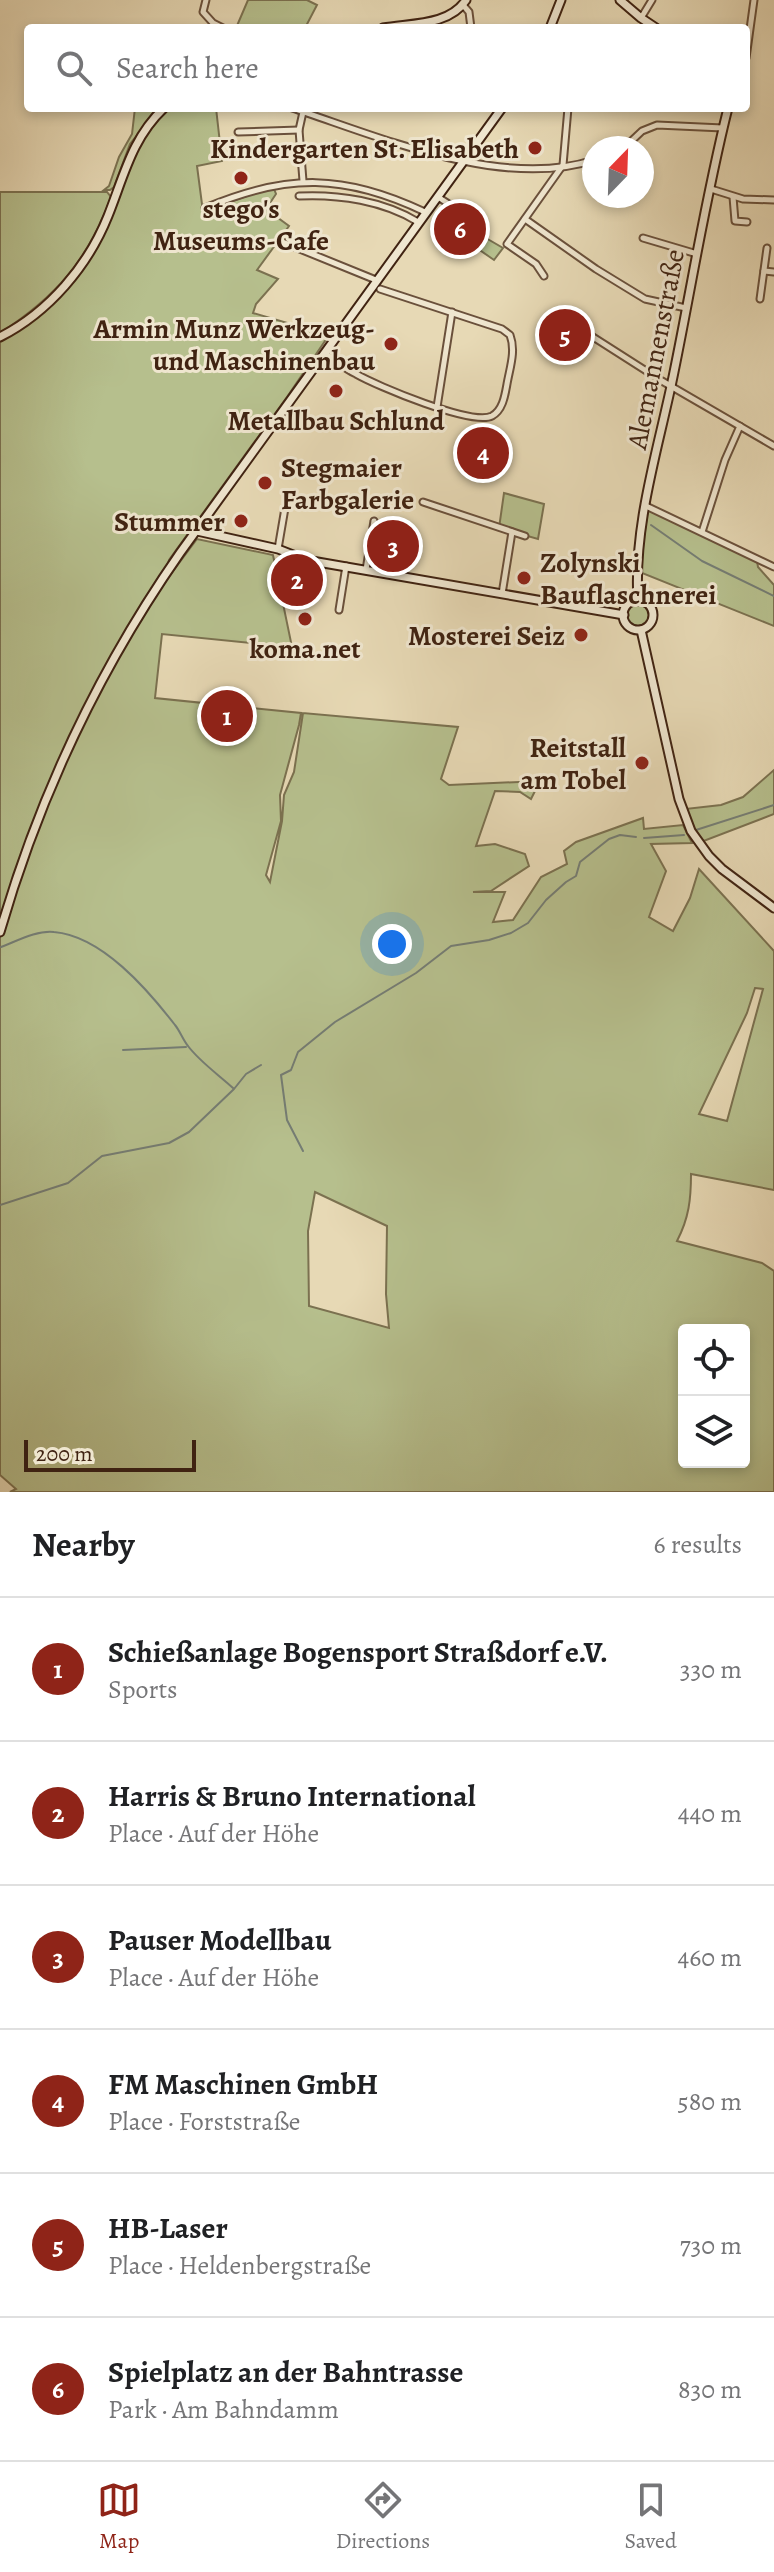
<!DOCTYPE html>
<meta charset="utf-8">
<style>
body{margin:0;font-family:Alegreya,serif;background:#f2f2f2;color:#202124}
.controls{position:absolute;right:24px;bottom:24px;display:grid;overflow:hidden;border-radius:8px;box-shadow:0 4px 12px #0003}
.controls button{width:72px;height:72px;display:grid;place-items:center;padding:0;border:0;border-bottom:2px solid #e0e0e0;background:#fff;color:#202124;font:40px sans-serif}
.compass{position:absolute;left:582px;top:136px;width:72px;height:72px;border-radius:50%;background:#fff;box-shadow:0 4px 12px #0003;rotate:23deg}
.scale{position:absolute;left:24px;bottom:20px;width:172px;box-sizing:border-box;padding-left:8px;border:4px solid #402312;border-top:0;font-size:22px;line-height:28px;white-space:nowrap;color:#402312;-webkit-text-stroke:6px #efe6cf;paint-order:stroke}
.you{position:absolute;left:392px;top:944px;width:28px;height:28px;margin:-20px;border:6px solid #fff;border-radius:50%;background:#1a73e8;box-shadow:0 0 0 12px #1a73e833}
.badge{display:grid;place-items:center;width:52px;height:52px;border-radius:50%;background:#8f2418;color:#fff;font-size:26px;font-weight:700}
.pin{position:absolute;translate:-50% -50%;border:4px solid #fff;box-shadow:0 2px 8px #0006}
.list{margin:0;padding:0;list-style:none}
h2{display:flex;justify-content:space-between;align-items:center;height:104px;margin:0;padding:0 32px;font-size:34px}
h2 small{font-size:26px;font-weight:400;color:#757577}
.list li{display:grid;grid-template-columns:52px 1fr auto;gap:24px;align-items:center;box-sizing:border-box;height:144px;padding:0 32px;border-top:2px solid #e0e0e0}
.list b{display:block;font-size:30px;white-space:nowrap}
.list p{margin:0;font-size:26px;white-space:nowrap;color:#757577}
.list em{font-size:26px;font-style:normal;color:#757577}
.icon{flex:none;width:44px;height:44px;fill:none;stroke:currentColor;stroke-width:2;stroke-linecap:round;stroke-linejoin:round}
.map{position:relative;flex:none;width:774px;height:1492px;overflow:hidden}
.search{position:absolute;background:#fff;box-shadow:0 4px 12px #0003;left:24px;right:24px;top:24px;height:88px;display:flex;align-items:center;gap:20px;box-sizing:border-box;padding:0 28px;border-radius:8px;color:#757577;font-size:30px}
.sheet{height:968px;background:#fff}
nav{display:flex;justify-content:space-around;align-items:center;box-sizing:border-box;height:112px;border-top:2px solid #e0e0e0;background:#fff;font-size:22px;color:#757577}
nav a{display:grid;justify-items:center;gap:4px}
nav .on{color:#8f2418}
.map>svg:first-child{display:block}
.green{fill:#b6bf8d;stroke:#7b7150;stroke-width:2;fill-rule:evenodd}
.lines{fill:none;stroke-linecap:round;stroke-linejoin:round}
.stream{stroke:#757d74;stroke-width:2}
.street-casing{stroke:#6a503b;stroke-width:9}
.secondary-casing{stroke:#402312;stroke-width:11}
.street{stroke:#efe6cf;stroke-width:5}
.secondary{stroke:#efe6cf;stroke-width:7}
.poi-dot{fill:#8f2418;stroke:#efe6cf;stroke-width:3}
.labels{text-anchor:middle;stroke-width:6;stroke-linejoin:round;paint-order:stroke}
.poi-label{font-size:28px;font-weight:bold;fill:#402312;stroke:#efe6cf;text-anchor:end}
.street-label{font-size:28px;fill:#402312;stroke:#efe6cf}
</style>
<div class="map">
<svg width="774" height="1492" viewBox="0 0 774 1492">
<rect width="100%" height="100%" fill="#e7d9b5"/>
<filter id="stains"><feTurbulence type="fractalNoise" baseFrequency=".0025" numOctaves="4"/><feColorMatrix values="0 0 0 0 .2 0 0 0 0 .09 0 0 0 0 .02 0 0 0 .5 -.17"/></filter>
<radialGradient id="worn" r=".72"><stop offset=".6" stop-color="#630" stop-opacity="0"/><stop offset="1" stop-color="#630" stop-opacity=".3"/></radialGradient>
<g class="green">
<polygon points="248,0 307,0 317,5 305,28 236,28"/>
<polygon points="135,108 159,108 130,144 114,187 110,190 104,190 109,186 119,157 132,134"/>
<path d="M 169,108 L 216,108 L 222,161 L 197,166 L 203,212 L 258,192 L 274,189 L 276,194 L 266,209 L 289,226 L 257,270 L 278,279 L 256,304 L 253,313 L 329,335 L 287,397 L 169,560 L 165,575 L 167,579 L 197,539 L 273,555 L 292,647 L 162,634 L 155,698 L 301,713 L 299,725 L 280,795 L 281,821 L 266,875 L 270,882 L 282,821 L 284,795 L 294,772 L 303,713 L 458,727 L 441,779 L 449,785 L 540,781 L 531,799 L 520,792 L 495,791 L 476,846 L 495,844 L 525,854 L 529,866 L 491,891 L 473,892 L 505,892 L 493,922 L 513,920 L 541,877 L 567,864 L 564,851 L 576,842 L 643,818 L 644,829 L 683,825 L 692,843 L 651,844 L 666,871 L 649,917 L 673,931 L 690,898 L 699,869 L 774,951 L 774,1190 L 691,1174 C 691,1199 689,1218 677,1241 L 762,1263 L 774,1271 L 774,1492 L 10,1492 L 16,1489 L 0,1475 L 0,340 C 40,314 78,287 98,242 C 119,197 128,140 169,108 ZM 755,988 L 763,989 L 727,1121 L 699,1114 L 747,1013 ZM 315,1192 L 387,1226 L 386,1294 L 389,1328 L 309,1306 L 308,1231 ZM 684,1330 L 744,1330 L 744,1462 L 684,1462 Z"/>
<path d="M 0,192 L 107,192 L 111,197 C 88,260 56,297 0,333 Z"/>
<polygon points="467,227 503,248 494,260 461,237"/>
<polygon points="504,493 544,504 538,539 499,528"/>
<polygon points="648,510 757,561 758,567 774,585 774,626 642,573 639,569"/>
<circle cx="638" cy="615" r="12"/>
<polygon points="774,770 774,814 701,842 685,809 721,805 743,797"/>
</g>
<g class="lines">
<g class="stream">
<polyline points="651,525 702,561 774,596"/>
<polyline points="696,830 774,805"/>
<polyline points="644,838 684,835"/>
<path d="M 1,947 C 17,941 37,930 54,932 C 102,936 148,990 175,1025 C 180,1031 183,1040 188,1046 C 200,1062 219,1075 233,1088"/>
<polyline points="123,1050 186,1047"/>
<polyline points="303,1151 287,1120 281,1075 291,1070 298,1052 335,1022 416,973 451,946 489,940 511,933 528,923 546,900 566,882 576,876 580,862 609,839 620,835 636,837"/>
<polyline points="0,1205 68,1183 102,1156 169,1143 189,1132 234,1089 246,1074 261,1065"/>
</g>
<defs>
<g id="street">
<polyline points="206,0 203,12 213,23 223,28"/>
<polyline points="463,5 469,12 471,28"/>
<polyline points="641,18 652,0"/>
<polyline points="746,58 754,0"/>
<path d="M 292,108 C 380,137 502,190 594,160"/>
<polyline points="303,112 299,130 303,181"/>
<polyline points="238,132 299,130"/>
<polyline points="624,148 642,131 657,125 723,128"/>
<polyline points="711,189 743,199 774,200"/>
<path d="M 299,196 C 339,194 384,201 418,222"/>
<polyline points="438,197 475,221"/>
<polyline points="733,197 735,221 747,222"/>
<path d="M 205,208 C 287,173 345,174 425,212"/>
<polyline points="525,219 596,269 645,299 686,308"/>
<polyline points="643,238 697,254"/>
<polyline points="280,241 376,280"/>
<polyline points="764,271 774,272"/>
<polyline points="544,276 536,264 507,244 563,165 568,108"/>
<polyline points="760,299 767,248"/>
<polyline points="568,321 662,381 774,446"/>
<path d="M 325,353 C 335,360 345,369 356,374 C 377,386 472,426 492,416 C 503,410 505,395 507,384 C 510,367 516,351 510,335 L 502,329 L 380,289"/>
<polyline points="437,407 452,312"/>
<polyline points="423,502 525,536"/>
<polyline points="646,506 774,567"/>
<polyline points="702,532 725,460 740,426"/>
<polyline points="278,549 285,508"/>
<polyline points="366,570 374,521"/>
<polyline points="502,594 512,532"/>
<polyline points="339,610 346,566"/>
</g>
<g id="secondary">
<polyline points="620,0 641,18 656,28"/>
<path d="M 383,28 C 411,23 449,26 466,0"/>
<polyline points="550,28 561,0"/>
<path d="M 0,337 C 49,312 88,266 108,216 C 124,176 132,138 164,108"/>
<polyline points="197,531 278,549 306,560 624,615"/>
<circle cx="638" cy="615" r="15"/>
<path d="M 638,601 C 633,524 659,447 674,372 C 692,284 706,195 728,108"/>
<polyline points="641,630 679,799 691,831 709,856 722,869 774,908"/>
<path d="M 0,932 C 39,797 100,668 180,553 L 502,108"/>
</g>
</defs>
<use href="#street" class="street-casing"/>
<use href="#secondary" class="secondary-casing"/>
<use href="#street" class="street"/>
<use href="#secondary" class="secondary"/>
</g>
<g class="poi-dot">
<circle cx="535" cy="148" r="8"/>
<circle cx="241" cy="178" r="8"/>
<circle cx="391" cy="344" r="8"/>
<circle cx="336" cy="391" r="8"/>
<circle cx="265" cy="483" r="8"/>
<circle cx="241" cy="521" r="8"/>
<circle cx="524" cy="578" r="8"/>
<circle cx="305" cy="619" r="8"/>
<circle cx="581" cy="635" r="8"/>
<circle cx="642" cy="763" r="8"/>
</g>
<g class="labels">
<g class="poi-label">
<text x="519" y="158">Kindergarten St. Elisabeth</text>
<text x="241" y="218" text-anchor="middle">stego's<tspan x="241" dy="32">Museums-Cafe</tspan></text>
<text x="375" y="338">Armin Munz Werkzeug-<tspan x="375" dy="32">und Maschinenbau</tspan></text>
<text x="336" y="430" text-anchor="middle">Metallbau Schlund</text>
<text x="281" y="477" text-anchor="start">Stegmaier<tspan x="281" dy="32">Farbgalerie</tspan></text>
<text x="225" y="531">Stummer</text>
<text x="540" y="572" text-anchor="start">Zolynski<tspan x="540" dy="32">Bauflaschnerei</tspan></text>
<text x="565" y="645">Mosterei Seiz</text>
<text x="305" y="658" text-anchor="middle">koma.net</text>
<text x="626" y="757">Reitstall<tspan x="626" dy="32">am Tobel</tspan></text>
</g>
<g class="street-label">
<text transform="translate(655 349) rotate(-79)" y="10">Alemannenstraße</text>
</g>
</g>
<rect width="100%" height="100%" filter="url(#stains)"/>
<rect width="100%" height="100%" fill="url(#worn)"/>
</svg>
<div class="controls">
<button><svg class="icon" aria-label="locate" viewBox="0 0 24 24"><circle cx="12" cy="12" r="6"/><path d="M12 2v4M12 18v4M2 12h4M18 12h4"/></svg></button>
<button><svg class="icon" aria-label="layers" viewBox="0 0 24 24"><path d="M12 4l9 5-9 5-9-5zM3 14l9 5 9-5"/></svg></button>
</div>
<svg class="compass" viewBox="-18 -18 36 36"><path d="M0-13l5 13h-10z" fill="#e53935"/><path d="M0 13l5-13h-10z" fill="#757577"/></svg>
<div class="scale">200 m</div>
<div class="you"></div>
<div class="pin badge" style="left:227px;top:716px">1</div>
<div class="pin badge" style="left:297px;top:580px">2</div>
<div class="pin badge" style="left:393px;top:546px">3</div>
<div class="pin badge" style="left:483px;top:453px">4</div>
<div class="pin badge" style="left:565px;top:335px">5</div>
<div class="pin badge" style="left:460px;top:229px">6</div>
<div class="search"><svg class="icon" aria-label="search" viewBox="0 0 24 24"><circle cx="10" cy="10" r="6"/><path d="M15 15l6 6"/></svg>Search here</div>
</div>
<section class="sheet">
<h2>Nearby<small>6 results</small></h2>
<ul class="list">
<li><span class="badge">1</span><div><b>Schießanlage Bogensport Straßdorf e.V.</b><p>Sports</p></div><em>330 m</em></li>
<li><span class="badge">2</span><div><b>Harris &amp; Bruno International</b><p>Place · Auf der Höhe</p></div><em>440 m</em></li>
<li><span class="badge">3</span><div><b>Pauser Modellbau</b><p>Place · Auf der Höhe</p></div><em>460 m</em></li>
<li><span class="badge">4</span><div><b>FM Maschinen GmbH</b><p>Place · Forststraße</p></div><em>580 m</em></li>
<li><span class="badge">5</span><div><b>HB-Laser</b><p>Place · Heldenbergstraße</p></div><em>730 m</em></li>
<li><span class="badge">6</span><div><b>Spielplatz an der Bahntrasse</b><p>Park · Am Bahndamm</p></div><em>830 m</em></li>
</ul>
</section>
<nav>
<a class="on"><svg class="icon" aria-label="map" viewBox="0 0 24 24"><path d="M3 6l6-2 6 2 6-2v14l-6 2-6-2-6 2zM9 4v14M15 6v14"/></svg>Map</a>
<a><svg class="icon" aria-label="directions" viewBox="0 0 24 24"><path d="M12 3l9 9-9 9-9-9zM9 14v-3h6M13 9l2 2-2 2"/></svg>Directions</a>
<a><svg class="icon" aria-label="saved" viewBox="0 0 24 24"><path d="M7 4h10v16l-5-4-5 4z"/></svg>Saved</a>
</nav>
